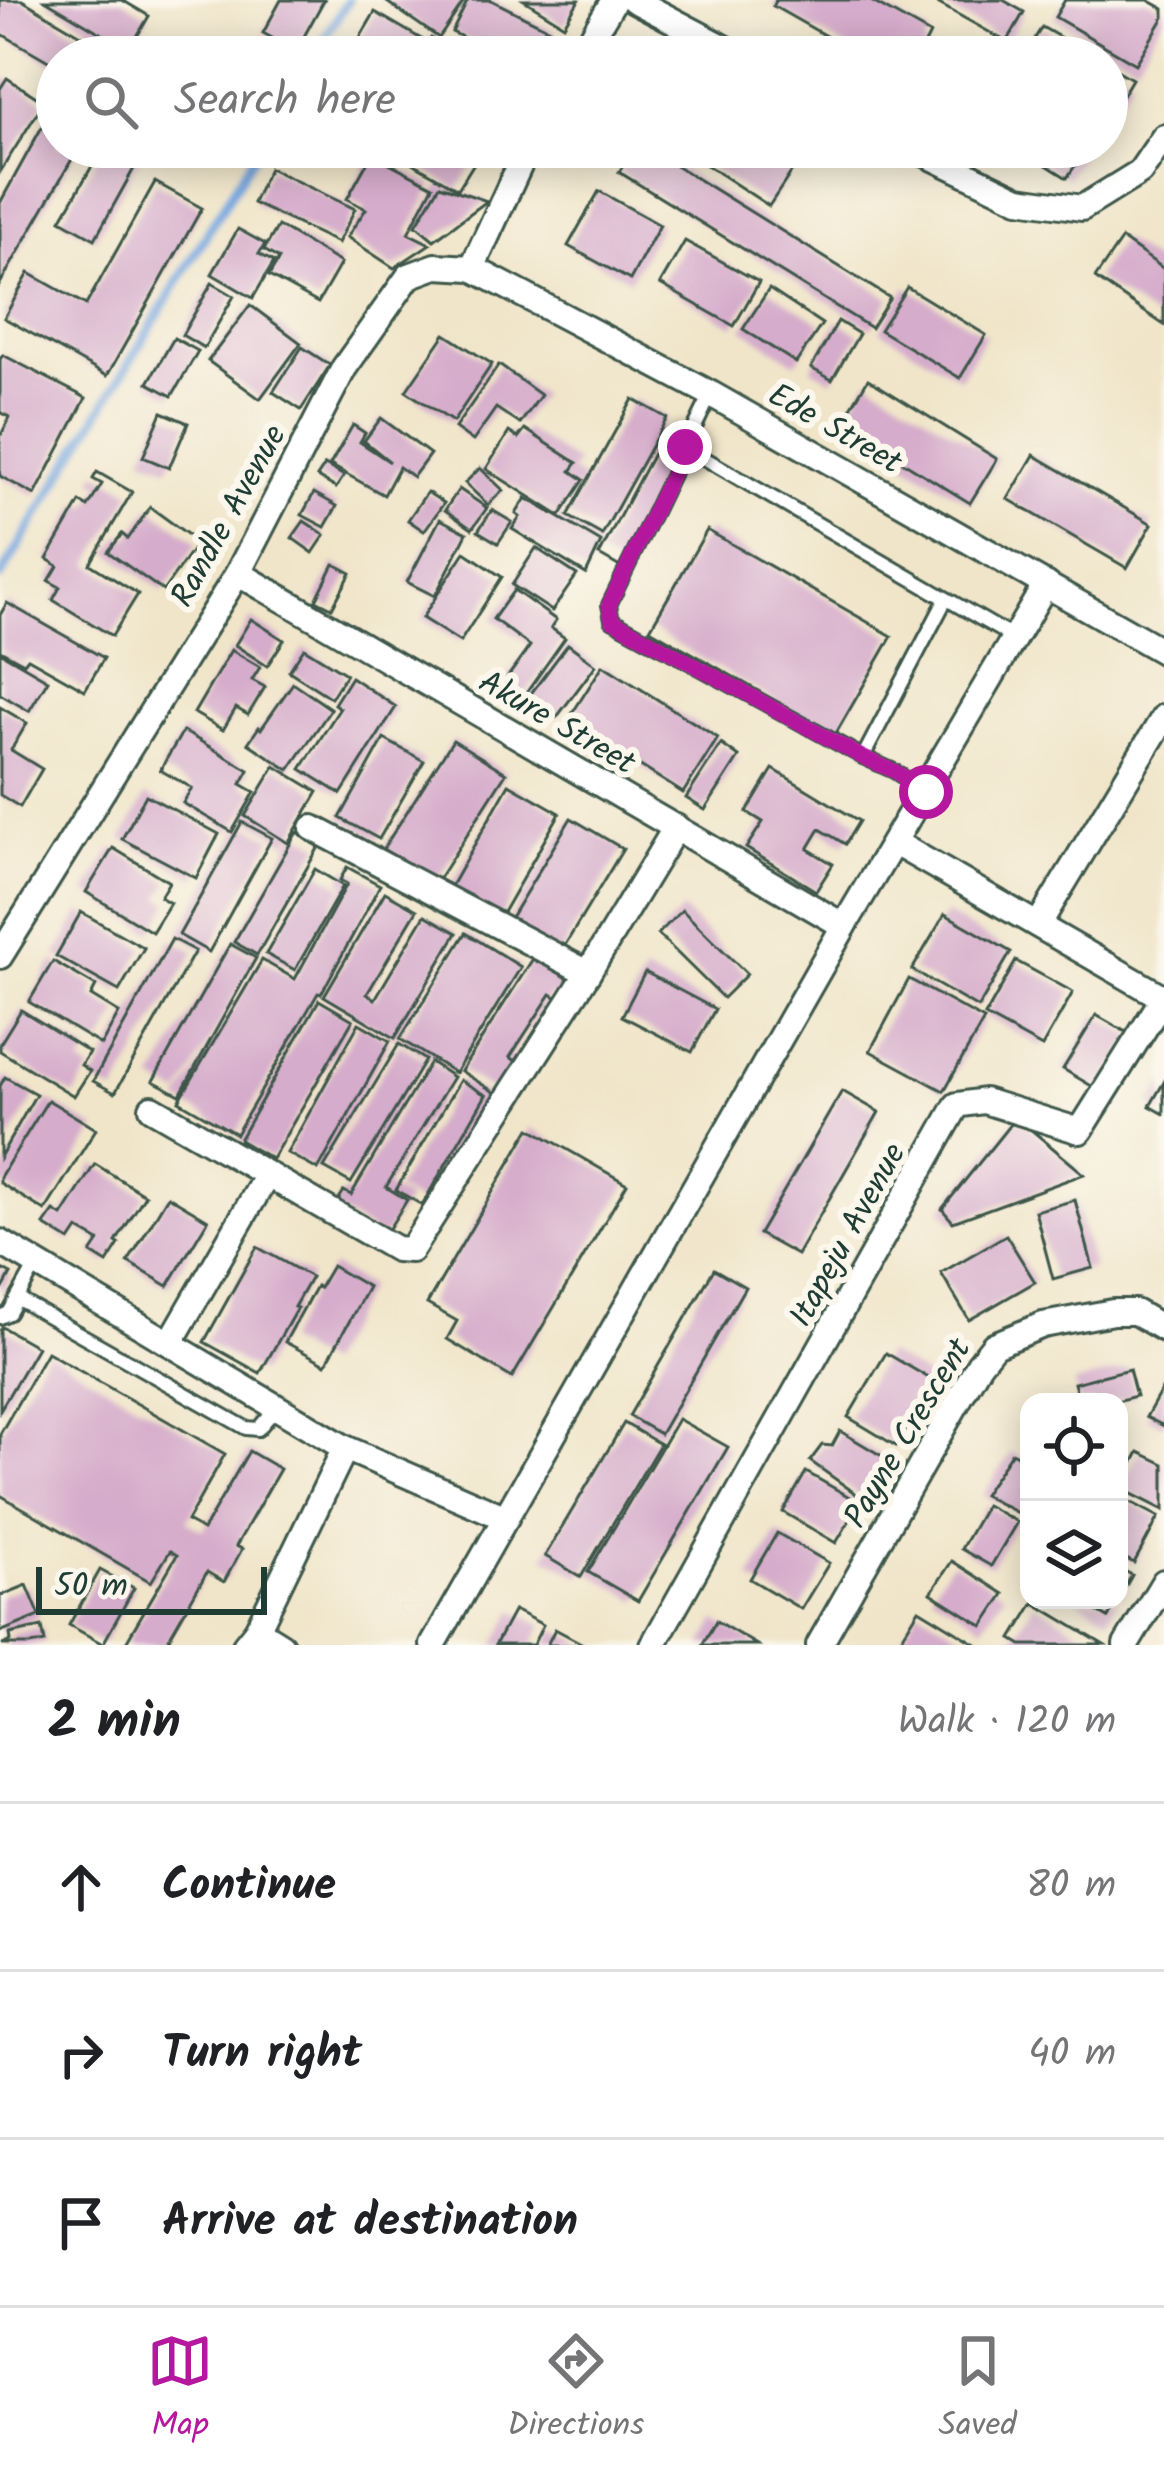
<!DOCTYPE html>
<meta charset="utf-8">
<style>
body{margin:0;font-family:Kalam,sans-serif;background:#f6f6f6;color:#202124}
.controls{position:absolute;right:36px;bottom:36px;display:grid;overflow:hidden;border-radius:24px;box-shadow:0 6px 30px #0003}
.controls button{width:108px;height:108px;display:grid;place-items:center;padding:0;border:0;border-bottom:3px solid #e0e0e0;background:#fff;color:#202124;font:60px sans-serif}
.scale{position:absolute;left:36px;bottom:30px;width:231px;box-sizing:border-box;padding-left:12px;border:6px solid #1f3d34;border-top:0;font-size:33px;line-height:42px;white-space:nowrap;color:#1f3d34;-webkit-text-stroke:9px #fbf7ec;paint-order:stroke}
.stop{position:absolute;width:36px;height:36px;margin:-27px;border:9px solid #b5179e;border-radius:50%;background:#fff}
.stop.end{background:#b5179e;border-color:#fff;box-shadow:0 3px 12px #0008}
.list{margin:0;padding:0;list-style:none}
h2{display:flex;justify-content:space-between;align-items:center;height:156px;margin:0;padding:0 48px;font-size:51px}
h2 small{font-size:39px;font-weight:400;color:#757577}
.list li{display:grid;grid-template-columns:78px 1fr auto;gap:36px;align-items:center;box-sizing:border-box;height:168px;padding:0 48px;border-top:3px solid #e0e0e0}
.list b{display:block;font-size:45px;white-space:nowrap}
.list em{font-size:39px;font-style:normal;color:#757577}
.icon{flex:none;width:66px;height:66px;fill:none;stroke:currentColor;stroke-width:2;stroke-linecap:round;stroke-linejoin:round}
.map{position:relative;flex:none;width:1164px;height:1645px;overflow:hidden}
.search{position:absolute;background:#fff;box-shadow:0 6px 30px #0003;left:36px;right:36px;top:36px;height:132px;display:flex;align-items:center;gap:30px;box-sizing:border-box;padding:0 42px;border-radius:66px;color:#757577;font-size:45px}
.sheet{height:660px;background:#fff}
nav{display:flex;justify-content:space-around;align-items:center;box-sizing:border-box;height:168px;border-top:3px solid #e0e0e0;background:#fff;font-size:33px;color:#757577}
nav a{display:grid;justify-items:center;gap:6px}
nav .on{color:#b5179e}
.map>svg:first-child{display:block}
.lines{fill:none;stroke-linecap:round;stroke-linejoin:round}
.stream{stroke:#75a5df;stroke-width:9}
.building{fill:#d5accb}
.service-casing{stroke:#3e564a;stroke-width:18}
.minor-casing{stroke:#3e564a;stroke-width:30}
.service{stroke:#fff;stroke-width:12}
.minor{stroke:#fff;stroke-width:24}
.route{stroke:#b5179e;stroke-width:15}
.labels{text-anchor:middle;stroke-width:12;stroke-linejoin:round;paint-order:stroke}
.street-label{font-size:33px;fill:#1f3d34;stroke:#fbf7ec}
</style>
<div class="map">
<svg width="1164" height="1645" viewBox="0 0 1164 1645">
<rect width="100%" height="100%" fill="#fbf7ec"/>
<filter id="ink" filterUnits="userSpaceOnUse"><feTurbulence type="fractalNoise" baseFrequency=".00833" numOctaves="2"/><feDisplacementMap in="SourceGraphic" scale="24" xChannelSelector="R" yChannelSelector="G"/><feConvolveMatrix kernelMatrix="1 2 1 2 8 2 1 2 1" color-interpolation-filters="sRGB"/></filter>
<filter id="wash" filterUnits="userSpaceOnUse"><feTurbulence type="fractalNoise" baseFrequency=".004" numOctaves="4" result="noise"/><feDisplacementMap in="SourceGraphic" scale="48" xChannelSelector="R" yChannelSelector="G"/><feGaussianBlur stdDeviation="2.7" result="paint"/><feColorMatrix in="noise" values="0 0 0 0 0 0 0 0 0 0 0 0 0 0 0 0 0 1.4 0 .05"/><feComposite in="paint" operator="in"/></filter>
<g filter="url(#wash)">
<rect width="100%" height="100%" fill="#f0e5c9"/>
<g class="lines">
<g class="stream">
<polyline points="313,57 348,0"/>
<polyline points="0,578 259,147"/>
</g>
</g>
<g id="blocks">
<g class="building">
<polygon points="0,0 22,0 118,57 57,57 57,66 0,33"/>
<polygon points="45,0 122,0 149,16 129,50"/>
<polygon points="281,0 324,0 296,51 263,33"/>
<polygon points="384,0 465,0 439,38"/>
<polygon points="468,0 491,0 555,32 543,57 503,57 452,32"/>
<polygon points="524,0 579,0 564,25"/>
<polygon points="776,0 869,0 930,34 924,46 940,57 863,57 773,6"/>
<polygon points="932,0 1003,0 1024,12 1007,42"/>
<polygon points="1065,0 1148,0 1164,9 1164,17 1136,64 1055,17"/>
<polygon points="375,12 423,40 413,57 374,57 355,46"/>
<polygon points="1042,27 1070,43 1061,57 1031,57 1025,54"/>
<polygon points="431,38 464,57 421,57"/>
<polygon points="1107,64 1132,79 1116,106 1107,100"/>
<polygon points="7,78 44,102 0,172 0,89"/>
<polygon points="53,107 57,109 57,147 79,147 0,284 0,203"/>
<polygon points="103,147 130,147 142,154 95,239 61,220"/>
<polygon points="385,147 466,147 479,155 458,189"/>
<polygon points="635,147 646,147 890,298 871,328 619,172"/>
<polygon points="679,147 775,147 798,162 769,206"/>
<polygon points="1018,147 1087,147 1067,178"/>
<polygon points="372,154 433,186 408,233 430,244 394,268 347,237 366,209 347,199"/>
<polygon points="269,168 355,209 338,243 253,203"/>
<polygon points="155,182 202,208 107,376 4,318 29,273 86,305"/>
<polygon points="440,185 487,201 434,240 416,225"/>
<polygon points="599,191 660,225 630,280 568,246"/>
<polygon points="278,226 341,263 318,303 269,276 279,259 264,250"/>
<polygon points="238,229 265,244 259,254 274,262 253,298 212,274"/>
<polygon points="1122,239 1164,269 1164,325 1095,278"/>
<polygon points="685,241 759,282 734,326 660,284"/>
<polygon points="212,283 234,296 204,348 182,335"/>
<polygon points="907,287 986,335 960,378 880,330"/>
<polygon points="769,289 822,324 796,363 743,329"/>
<polygon points="250,305 301,343 260,399 208,361"/>
<polygon points="838,321 859,334 832,380 811,368"/>
<polygon points="445,334 492,364 453,422 406,391"/>
<polygon points="174,338 198,351 172,396 148,383"/>
<polygon points="302,347 330,365 301,410 273,392"/>
<polygon points="3,355 86,398 35,495 0,476 0,437 10,417 0,412 0,359"/>
<polygon points="499,365 541,395 520,424 496,408 473,441 455,428"/>
<polygon points="868,379 997,459 970,503 841,424"/>
<polygon points="633,399 667,418 602,535 568,516"/>
<polygon points="162,412 188,423 169,468 143,457"/>
<polygon points="381,418 430,454 413,477 399,467 384,495 330,465 353,425 365,433 360,442 390,462 364,441"/>
<polygon points="525,429 577,463 571,471 584,480 560,516 486,469 509,432 518,438"/>
<polygon points="655,450 676,461 620,567 599,555"/>
<polygon points="1034,455 1152,524 1127,568 1008,499"/>
<polygon points="325,465 344,476 336,488 317,477"/>
<polygon points="480,468 503,490 488,505 465,483"/>
<polygon points="97,472 132,492 90,564 138,594 112,636 53,600 60,587 49,581 58,566 47,559 80,502 88,507 102,484 93,479"/>
<polygon points="459,489 487,508 472,529 445,510"/>
<polygon points="427,492 444,503 424,531 408,520"/>
<polygon points="314,493 337,506 325,527 302,515"/>
<polygon points="526,498 601,542 586,574 512,529 520,517 516,514"/>
<polygon points="150,507 198,542 163,591 108,552 122,534 128,539"/>
<polygon points="492,510 512,522 498,543 478,531"/>
<polygon points="440,519 467,533 435,596 407,582"/>
<polygon points="304,521 325,535 313,553 292,538"/>
<polygon points="707,530 892,636 835,735 650,629"/>
<polygon points="536,548 577,575 552,611 512,585"/>
<polygon points="465,552 502,577 460,642 422,618"/>
<polygon points="334,564 351,573 332,608 316,600"/>
<polygon points="514,590 556,620 551,628 565,638 524,696 504,682 530,646 493,619"/>
<polygon points="7,603 104,658 85,690 28,658 24,663 0,650 0,615"/>
<polygon points="251,619 284,640 267,666 235,645"/>
<polygon points="568,644 596,665 557,717 529,696"/>
<polygon points="304,648 346,674 331,698 289,671"/>
<polygon points="231,650 260,667 252,680 265,687 248,715 236,708 223,730 194,713"/>
<polygon points="0,652 48,680 29,711 0,694"/>
<polygon points="603,665 718,738 683,793 568,720"/>
<polygon points="351,677 396,707 341,794 301,769 340,708 334,704"/>
<polygon points="293,683 331,709 289,770 248,743 259,727 261,729"/>
<polygon points="0,707 27,723 11,750 42,769 20,807 0,795"/>
<polygon points="183,731 249,770 241,784 255,792 232,832 183,803 192,788 160,770"/>
<polygon points="384,739 424,761 379,839 340,818"/>
<polygon points="453,740 506,773 436,883 383,849"/>
<polygon points="721,744 739,757 705,810 686,798"/>
<polygon points="275,766 318,792 288,843 245,816"/>
<polygon points="773,769 859,821 845,844 820,829 808,849 833,864 816,891 746,848 763,822 747,812"/>
<polygon points="509,784 560,813 498,921 447,893"/>
<polygon points="146,795 219,834 196,878 122,839"/>
<polygon points="571,818 623,849 559,955 507,924"/>
<polygon points="242,822 272,838 209,952 179,935"/>
<polygon points="297,832 320,845 257,955 234,942"/>
<polygon points="113,848 169,882 160,897 170,903 152,932 86,892"/>
<polygon points="347,867 380,885 321,994 318,993 236,1134 179,1101 262,960 295,979 347,884 340,880"/>
<polygon points="315,869 343,886 295,970 266,954"/>
<polygon points="385,892 417,910 367,994 375,999 425,915 457,933 395,1038 324,996"/>
<polygon points="682,910 747,974 723,998 658,934"/>
<polygon points="81,912 144,948 119,991 56,956"/>
<polygon points="945,914 1011,952 978,1008 912,970"/>
<polygon points="466,933 521,967 455,1073 400,1039"/>
<polygon points="172,939 195,951 115,1093 93,1081"/>
<polygon points="230,944 256,958 180,1095 153,1081"/>
<polygon points="534,957 570,980 559,999 551,994 510,1057 519,1063 499,1095 461,1071"/>
<polygon points="53,961 96,986 91,996 119,1013 101,1045 29,1002"/>
<polygon points="1016,961 1073,992 1042,1047 985,1016"/>
<polygon points="645,972 715,1009 692,1052 622,1016"/>
<polygon points="909,979 984,1020 944,1091 870,1051"/>
<polygon points="319,1000 353,1020 272,1159 239,1140"/>
<polygon points="21,1010 89,1052 81,1065 90,1071 74,1096 0,1051 0,1044"/>
<polygon points="1096,1015 1133,1036 1100,1091 1063,1069"/>
<polygon points="359,1023 390,1041 318,1170 287,1153"/>
<polygon points="399,1044 425,1060 351,1183 324,1168"/>
<polygon points="430,1062 453,1077 386,1187 407,1200 383,1238 333,1208 344,1191 351,1195"/>
<polygon points="5,1077 36,1094 0,1157 0,1086"/>
<polygon points="460,1080 486,1095 422,1205 396,1190"/>
<polygon points="1164,1082 1164,1114 1150,1106"/>
<polygon points="842,1091 879,1112 797,1255 759,1234"/>
<polygon points="48,1100 96,1129 45,1211 0,1183 0,1177"/>
<polygon points="1016,1117 1084,1174 953,1222 942,1209"/>
<polygon points="530,1128 627,1184 512,1378 447,1339 457,1321 427,1304"/>
<polygon points="95,1164 145,1195 116,1242 119,1244 107,1263 91,1253 99,1241 78,1229 70,1241 44,1225 54,1211 62,1216"/>
<polygon points="168,1196 208,1220 168,1286 128,1262"/>
<polygon points="1075,1200 1093,1268 1053,1279 1035,1211"/>
<polygon points="1006,1235 1035,1282 969,1320 941,1273"/>
<polygon points="257,1247 311,1277 294,1307 297,1308 260,1373 204,1342"/>
<polygon points="332,1266 368,1287 326,1364 285,1342 316,1286 319,1288"/>
<polygon points="0,1268 11,1274 0,1294"/>
<polygon points="714,1269 745,1287 660,1434 629,1416"/>
<polygon points="2,1327 37,1347 0,1410 0,1331"/>
<polygon points="47,1352 225,1454 187,1521 203,1530 249,1451 280,1469 236,1546 242,1549 224,1582 207,1572 165,1645 131,1645 126,1642 177,1555 170,1551 151,1582 0,1495 0,1434"/>
<polygon points="886,1353 934,1381 896,1446 848,1417"/>
<polygon points="1129,1369 1136,1396 1113,1402 1079,1402 1074,1383"/>
<polygon points="1164,1385 1164,1426 1146,1417"/>
<polygon points="678,1419 728,1447 638,1601 588,1572"/>
<polygon points="624,1423 660,1444 581,1577 545,1556"/>
<polygon points="840,1431 887,1459 862,1498 810,1461 822,1445 832,1446"/>
<polygon points="1012,1452 1029,1463 1029,1519 983,1495"/>
<polygon points="1139,1452 1164,1464 1164,1510 1120,1488"/>
<polygon points="806,1472 860,1503 836,1543 783,1512"/>
<polygon points="1119,1496 1159,1517 1134,1563 1119,1555"/>
<polygon points="986,1505 1017,1522 991,1566 961,1549"/>
<polygon points="777,1533 829,1563 801,1609 750,1579"/>
<polygon points="952,1561 1004,1594 983,1626 931,1593"/>
<polygon points="1119,1568 1132,1575 1119,1598"/>
<polygon points="100,1570 134,1588 103,1644 69,1625"/>
<polygon points="27,1585 40,1616 0,1632 0,1596"/>
<polygon points="1077,1600 1118,1600 1108,1618"/>
<polygon points="1034,1603 1104,1645 1022,1645 1012,1639"/>
<polygon points="919,1609 978,1645 897,1645"/>
<polygon points="514,1610 543,1625 533,1645 495,1645"/>
<polygon points="716,1621 757,1645 702,1645"/>
<polygon points="42,1627 45,1642 31,1645 2,1645 11,1641 10,1634"/>
<polygon points="555,1629 585,1645 547,1645"/>
</g>
</g>
</g>
<g filter="url(#ink)">
<use href="#blocks" fill-opacity="0" stroke="#3e564a" stroke-width="3"/>
<g class="lines">
<defs>
<g id="service">
<polyline points="711,394 609,605 612,620 863,757 894,771 924,791"/>
<polyline points="685,447 1014,638"/>
<polyline points="863,757 946,599"/>
<polyline points="18,1299 246,1428 258,1429 277,1407"/>
<polyline points="0,1317 9,1313 36,1265"/>
</g>
<g id="minor">
<polyline points="634,0 742,57"/>
<polyline points="580,57 614,0"/>
<polyline points="911,147 1019,199 1082,208 1140,172 1164,137"/>
<polyline points="472,268 528,147"/>
<polyline points="238,573 844,926"/>
<polyline points="313,828 588,973"/>
<polyline points="895,843 1164,998"/>
<polyline points="1038,925 1164,717"/>
<polyline points="0,956 238,573 344,368 409,276 436,266 472,268 711,394 1164,652"/>
<polyline points="152,1108 396,1249 411,1250 588,973 676,827"/>
<polyline points="0,1242 345,1448 506,1518"/>
<polyline points="170,1343 267,1175"/>
<polyline points="257,1630 281,1645"/>
<polyline points="245,1645 257,1630 345,1448"/>
<polyline points="433,1645 844,926 1046,584"/>
<polyline points="653,1645 957,1105 984,1101 1080,1131 1164,997"/>
<polyline points="819,1645 979,1364 994,1345 1043,1325 1113,1312 1135,1312 1164,1329"/>
<polyline points="1126,1645 1164,1582"/>
</g>
</defs>
<use href="#service" class="service-casing"/>
<use href="#minor" class="minor-casing"/>
<use href="#service" class="service"/>
<use href="#minor" class="minor"/>
</g>
</g>
<g class="lines" filter="url(#ink)">
<polyline class="route" points="685,447 609,605 612,620 862,757 894,771 926,792"/>
</g>
<g class="labels">
<g class="street-label">
<text transform="translate(836 427) rotate(30)" y="12">Ede Street</text>
<text transform="translate(227 515) rotate(-61)" y="12">Randle Avenue</text>
<text transform="translate(558 721) rotate(30)" y="12">Akure Street</text>
<text transform="translate(846 1234) rotate(-61)" y="12">Itapeju Avenue</text>
<text transform="translate(906 1432) rotate(-59)" y="12">Payne Crescent</text>
</g>
</g>
</svg>
<div class="controls">
<button><svg class="icon" aria-label="locate" viewBox="0 0 24 24"><circle cx="12" cy="12" r="6"/><path d="M12 2v4M12 18v4M2 12h4M18 12h4"/></svg></button>
<button><svg class="icon" aria-label="layers" viewBox="0 0 24 24"><path d="M12 4l9 5-9 5-9-5zM3 14l9 5 9-5"/></svg></button>
</div>
<div class="scale">50 m</div>
<div class="stop" style="left:926px;top:792px"></div>
<div class="stop end" style="left:685px;top:447px"></div>
<div class="search"><svg class="icon" aria-label="search" viewBox="0 0 24 24"><circle cx="10" cy="10" r="6"/><path d="M15 15l6 6"/></svg>Search here</div>
</div>
<section class="sheet">
<h2>2 min<small>Walk · 120 m</small></h2>
<ul class="list">
<li><svg class="icon" aria-label="ahead" viewBox="0 0 24 24"><path d="M12 20V5M6 11l6-6 6 6"/></svg><div><b>Continue</b></div><em>80 m</em></li>
<li><svg class="icon" aria-label="right" viewBox="0 0 24 24"><path d="M7 20v-9h11M14 6l5 5-5 5"/></svg><div><b>Turn right</b></div><em>40 m</em></li>
<li><svg class="icon" aria-label="arrive" viewBox="0 0 24 24"><path d="M6 21V4h12l-3 4 3 4H6"/></svg><div><b>Arrive at destination</b></div></li>
</ul>
</section>
<nav>
<a class="on"><svg class="icon" aria-label="map" viewBox="0 0 24 24"><path d="M3 6l6-2 6 2 6-2v14l-6 2-6-2-6 2zM9 4v14M15 6v14"/></svg>Map</a>
<a><svg class="icon" aria-label="directions" viewBox="0 0 24 24"><path d="M12 3l9 9-9 9-9-9zM9 14v-3h6M13 9l2 2-2 2"/></svg>Directions</a>
<a><svg class="icon" aria-label="saved" viewBox="0 0 24 24"><path d="M7 4h10v16l-5-4-5 4z"/></svg>Saved</a>
</nav>
